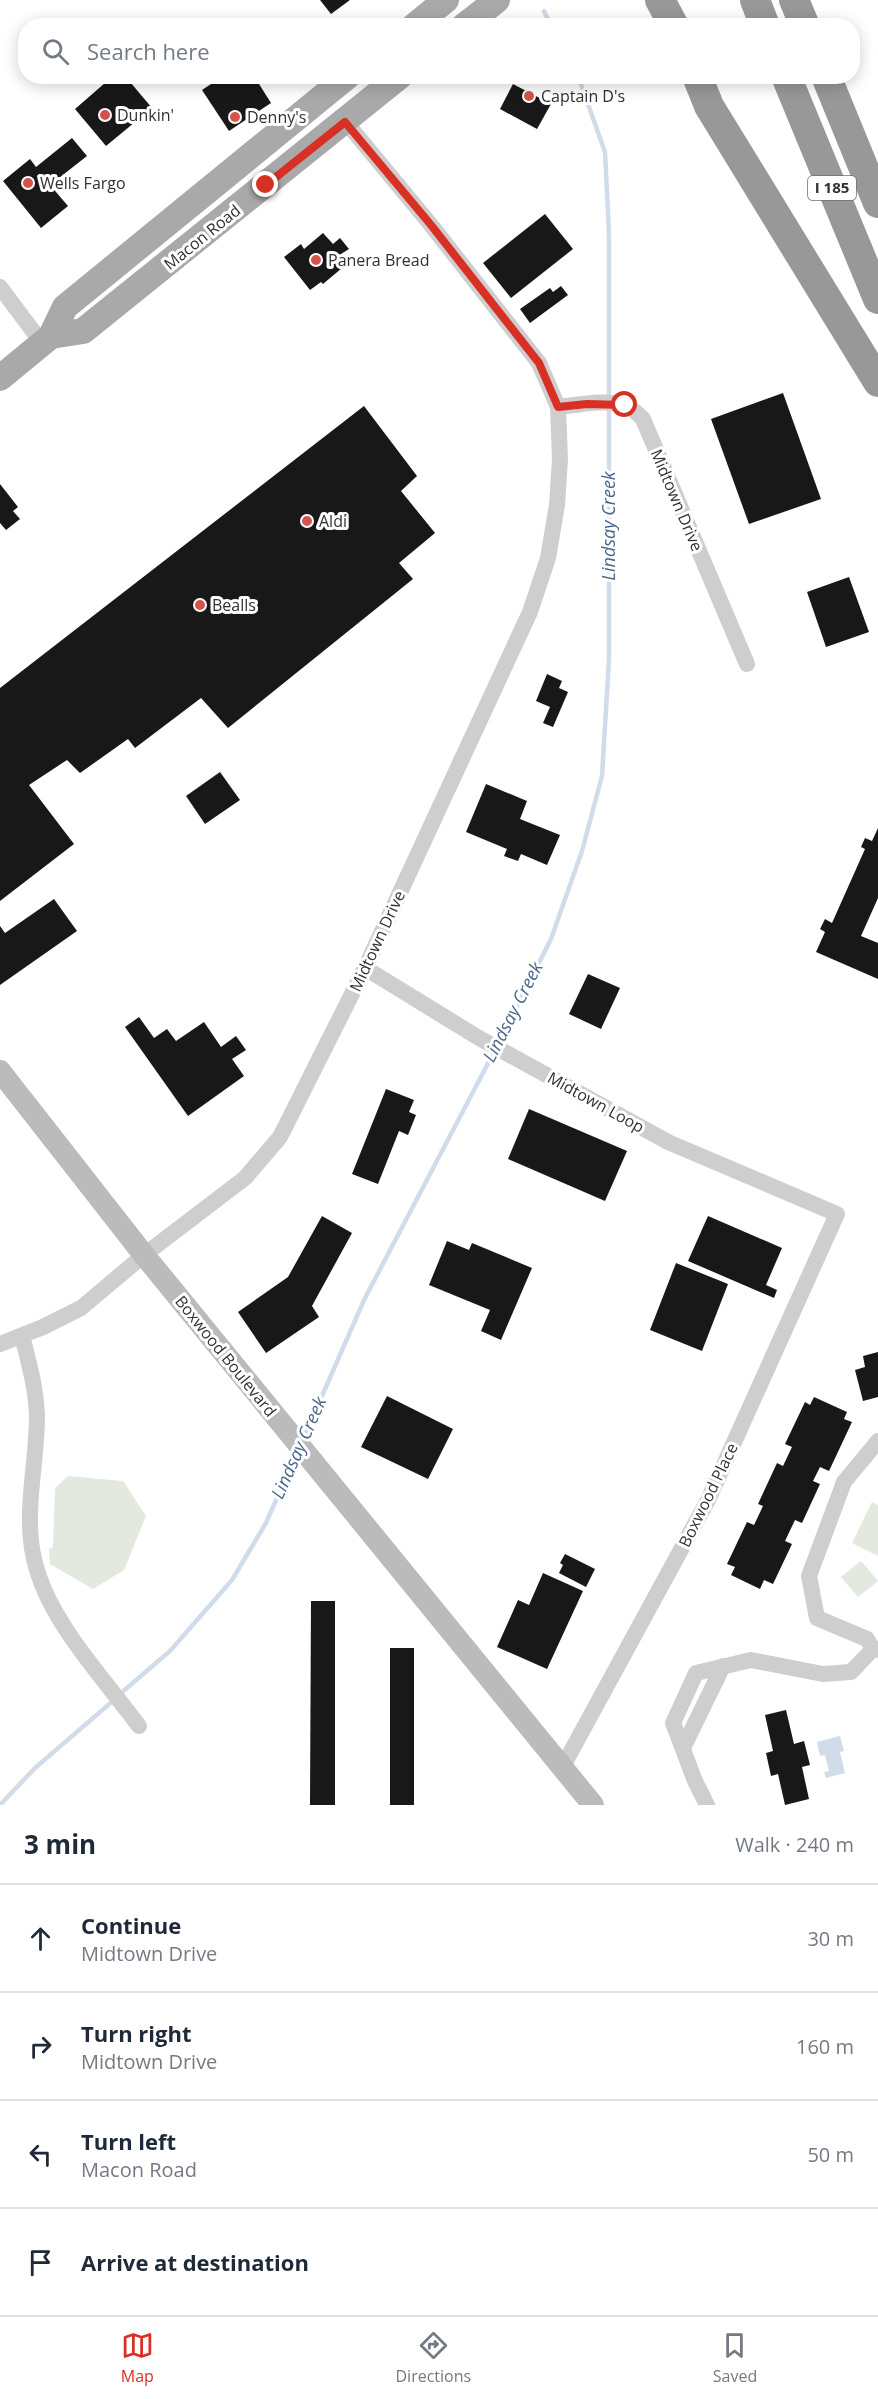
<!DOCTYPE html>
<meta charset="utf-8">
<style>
body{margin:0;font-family:"Open Sans",sans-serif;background:#f2f2f3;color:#1f2937}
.stop{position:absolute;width:18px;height:18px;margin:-14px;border:4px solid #d93025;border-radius:50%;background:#fff}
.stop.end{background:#d93025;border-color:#fff;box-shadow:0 2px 6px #0008}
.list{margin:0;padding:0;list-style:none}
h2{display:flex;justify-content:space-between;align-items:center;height:78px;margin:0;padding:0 24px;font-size:26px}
h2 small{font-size:20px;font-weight:400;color:#747a83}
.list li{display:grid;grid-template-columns:39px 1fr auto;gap:18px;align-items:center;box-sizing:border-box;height:108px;padding:0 24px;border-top:2px solid #e0e1e3}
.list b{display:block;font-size:22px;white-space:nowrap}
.list p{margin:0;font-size:20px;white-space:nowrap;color:#747a83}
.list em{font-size:20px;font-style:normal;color:#747a83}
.icon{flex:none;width:33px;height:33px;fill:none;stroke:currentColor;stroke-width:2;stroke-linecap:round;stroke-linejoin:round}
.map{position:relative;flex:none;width:878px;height:1805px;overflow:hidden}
.search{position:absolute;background:#fff;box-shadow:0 3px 15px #0003;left:18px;right:18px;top:18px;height:66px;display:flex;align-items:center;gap:15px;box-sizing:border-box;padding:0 21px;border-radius:24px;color:#747a83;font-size:22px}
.sheet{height:510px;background:#fff}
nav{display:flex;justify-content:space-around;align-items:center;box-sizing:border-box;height:84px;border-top:2px solid #e0e1e3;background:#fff;font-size:16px;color:#747a83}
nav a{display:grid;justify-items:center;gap:3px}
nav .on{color:#d93025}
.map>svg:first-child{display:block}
.green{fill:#e3e9df}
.water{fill:#d0dce9}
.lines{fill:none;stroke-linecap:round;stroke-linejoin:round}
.stream{stroke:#d0dce9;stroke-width:4.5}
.building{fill:#181818}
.street{stroke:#cecece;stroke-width:16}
.secondary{stroke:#bbb;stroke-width:22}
.primary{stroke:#a9a9a9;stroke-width:26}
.highway{stroke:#989898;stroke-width:30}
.route{stroke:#d93025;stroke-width:8}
.poi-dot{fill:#d2544a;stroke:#fff;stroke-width:2}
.labels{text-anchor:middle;stroke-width:6;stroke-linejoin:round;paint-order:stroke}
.shield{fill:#fff;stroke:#6f6f6f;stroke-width:1.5}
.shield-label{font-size:15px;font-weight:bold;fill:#313131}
.poi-label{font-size:16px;fill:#313131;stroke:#fff;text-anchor:start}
.street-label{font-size:16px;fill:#313131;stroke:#fff}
.water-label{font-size:18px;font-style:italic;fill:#48678b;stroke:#fff}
</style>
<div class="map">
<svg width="878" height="1805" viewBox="0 0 878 1805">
<rect width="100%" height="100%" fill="#fff"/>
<g class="green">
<polygon points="68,1476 123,1481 146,1516 124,1570 93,1589 50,1564 49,1549 53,1547 55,1488"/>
<polygon points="872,1502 878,1505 878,1556 852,1543"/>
<polygon points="861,1561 878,1581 858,1597 841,1577"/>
</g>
<polygon class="water" points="840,1736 844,1751 840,1752 845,1773 826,1778 824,1772 829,1771 825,1755 820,1756 817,1742"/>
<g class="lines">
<g class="stream">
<polyline points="544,11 551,26"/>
<polyline points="578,76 605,152 609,233 609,399"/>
<polyline points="498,1044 551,939 582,851 602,776 609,659 609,407"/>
<polyline points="303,1439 365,1298 494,1052"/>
<polyline points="120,1694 170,1651 232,1580 266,1523 297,1452"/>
<polyline points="0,1805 35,1768 114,1700"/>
</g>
</g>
<g class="building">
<polygon points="320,0 350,0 331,14"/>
<polygon points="113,76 125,76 152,108 106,146 75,109"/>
<polygon points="223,76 254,76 271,103 229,131 202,90"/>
<polygon points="513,84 551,104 537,129 500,109"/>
<polygon points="72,138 87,156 50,185 68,206 41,228 3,181 30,159 36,167"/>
<polygon points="545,214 573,249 511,298 483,263"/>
<polygon points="323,233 333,244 340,238 349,249 341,254 348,263 323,284 321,282 310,290 284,257 301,244 304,249"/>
<polygon points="561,286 568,295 530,323 520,309 550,288 553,292"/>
<polygon points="783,393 821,499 749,524 711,419"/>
<polygon points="364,406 417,476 401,491 435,533 399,563 413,579 228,728 201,698 135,748 128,739 80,773 67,760 29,785 74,844 0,901 0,688"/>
<polygon points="0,484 18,507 13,511 20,519 6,530 0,523"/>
<polygon points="849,577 869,632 826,647 807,592"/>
<polygon points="547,674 562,681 559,688 568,692 553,727 543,723 550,707 536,701"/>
<polygon points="220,772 240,800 205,824 186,796"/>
<polygon points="486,784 527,801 520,819 560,835 547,865 521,854 518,861 504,856 507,849 466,832"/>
<polygon points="878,828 878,898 861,936 878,943 878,979 816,952 825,932 820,929 825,919 832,923 865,849 861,847 865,838 872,841"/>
<polygon points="54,899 77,931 0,985 0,926 5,933"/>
<polygon points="588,974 620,988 601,1029 569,1014"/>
<polygon points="139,1017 154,1038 167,1029 176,1041 204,1022 221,1047 236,1036 246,1050 232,1059 244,1076 188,1116 125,1027"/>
<polygon points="386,1089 414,1100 409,1112 416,1115 408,1135 399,1131 378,1184 352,1174"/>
<polygon points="529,1109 627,1151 605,1201 508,1159"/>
<polygon points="322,1216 352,1233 312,1306 319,1317 266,1353 238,1312 288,1277"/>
<polygon points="708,1216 782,1248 766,1285 777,1290 774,1298 688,1261"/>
<polygon points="447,1241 469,1250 472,1243 532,1268 501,1340 481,1331 490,1310 429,1285"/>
<polygon points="676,1263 728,1284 702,1351 650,1330"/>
<polygon points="878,1352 878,1397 863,1401 855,1370 865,1367 863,1356"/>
<polygon points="387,1396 453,1429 428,1479 361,1447"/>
<polygon points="814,1397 847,1412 844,1419 852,1422 829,1471 820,1467 813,1481 820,1484 802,1523 795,1520 785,1541 792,1544 773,1584 764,1580 760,1589 731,1575 735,1567 727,1564 747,1522 754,1525 763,1506 758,1504 777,1463 783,1466 792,1447 785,1444 805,1402 810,1405"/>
<polygon points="565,1554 595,1569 586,1587 559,1573 563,1565 560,1563"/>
<polygon points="543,1573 583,1591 547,1669 497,1647 518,1600 529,1605"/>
<polygon points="311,1601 335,1601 335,1805 310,1805"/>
<rect x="390" y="1648" width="24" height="157"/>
<polygon points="786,1710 794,1744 804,1741 810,1765 802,1767 809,1799 785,1805 778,1774 771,1776 766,1753 773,1751 765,1715"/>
</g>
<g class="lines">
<g class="street">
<polyline points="0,287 42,343"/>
<path d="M 558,407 C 578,405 605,399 624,405 C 632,407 638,414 643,419 L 747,664"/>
<polyline points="365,968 479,1038 668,1142 837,1214 708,1500 562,1768"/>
<path d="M 22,1336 C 29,1363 36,1388 37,1416 C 37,1468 21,1520 37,1570 C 53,1625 105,1680 139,1726"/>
<polyline points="0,1344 43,1327 81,1308 144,1255 245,1178 280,1137 365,968 530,612 548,558 557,505 560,459 558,407 539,363 431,225 345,121"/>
<polyline points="878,1441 844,1482 809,1576 817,1618 867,1639 873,1649 878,1650"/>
<polyline points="683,1748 723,1666"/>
<polyline points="707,1805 695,1781 673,1723 696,1673 751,1660 823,1674 851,1672 873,1649"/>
</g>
<polyline class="secondary" points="0,1071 144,1255 593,1805"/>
<g class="primary">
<polyline points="414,26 446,0"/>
<polyline points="464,26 497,0"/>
<polyline points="51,336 83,331 400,76"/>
<polyline points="0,378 51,336 65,307 348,76"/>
</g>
<g class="highway">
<polyline points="660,0 674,26"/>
<polyline points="755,0 765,26"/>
<polyline points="794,0 805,26"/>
<polyline points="697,76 709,106 878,382"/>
<polyline points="786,76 878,299"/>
<polyline points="826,76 878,203"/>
</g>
</g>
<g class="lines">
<polyline class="route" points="266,185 345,122 431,225 539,363 558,407 587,404 625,405"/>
</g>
<g class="poi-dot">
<circle cx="529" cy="96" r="6"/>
<circle cx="105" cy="115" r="6"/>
<circle cx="235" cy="117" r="6"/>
<circle cx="28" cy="183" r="6"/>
<circle cx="316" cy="260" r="6"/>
<circle cx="307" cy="521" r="6"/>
<circle cx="200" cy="605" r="6"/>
</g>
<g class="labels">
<rect class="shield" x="808" y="176" width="48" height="24" rx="4.5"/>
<g class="shield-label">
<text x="832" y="193">I 185</text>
</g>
<g class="poi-label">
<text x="541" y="102">Captain D's</text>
<text x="117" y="121">Dunkin'</text>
<text x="247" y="123">Denny's</text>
<text x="40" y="189">Wells Fargo</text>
<text x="328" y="266">Panera Bread</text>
<text x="319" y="527">Aldi</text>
<text x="212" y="611">Bealls</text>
</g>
<g class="street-label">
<text transform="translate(202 237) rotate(-39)" y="6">Macon Road</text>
<text transform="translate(677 500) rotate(67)" y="6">Midtown Drive</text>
<text transform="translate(377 941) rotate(-65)" y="6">Midtown Drive</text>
<text transform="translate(596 1102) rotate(29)" y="6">Midtown Loop</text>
<text transform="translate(226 1356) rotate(51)" y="6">Boxwood Boulevard</text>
<text transform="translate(708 1495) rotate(-64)" y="6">Boxwood Place</text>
</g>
<g class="water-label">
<text transform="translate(609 526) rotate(-90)" y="6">Lindsay Creek</text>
<text transform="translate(513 1012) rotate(-63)" y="6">Lindsay Creek</text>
<text transform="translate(299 1448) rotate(-66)" y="6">Lindsay Creek</text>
</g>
</g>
</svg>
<div class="stop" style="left:625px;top:405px"></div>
<div class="stop end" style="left:266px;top:185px"></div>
<div class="search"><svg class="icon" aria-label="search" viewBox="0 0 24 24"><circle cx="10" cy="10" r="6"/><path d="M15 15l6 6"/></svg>Search here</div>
</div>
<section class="sheet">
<h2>3 min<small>Walk · 240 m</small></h2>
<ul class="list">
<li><svg class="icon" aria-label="ahead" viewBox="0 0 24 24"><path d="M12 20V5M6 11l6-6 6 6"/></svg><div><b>Continue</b><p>Midtown Drive</p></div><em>30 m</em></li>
<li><svg class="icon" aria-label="right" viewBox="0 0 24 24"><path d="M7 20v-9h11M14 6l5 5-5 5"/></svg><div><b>Turn right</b><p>Midtown Drive</p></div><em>160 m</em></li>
<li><svg class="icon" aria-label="left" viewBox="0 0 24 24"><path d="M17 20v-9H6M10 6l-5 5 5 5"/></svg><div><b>Turn left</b><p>Macon Road</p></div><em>50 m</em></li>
<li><svg class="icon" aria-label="arrive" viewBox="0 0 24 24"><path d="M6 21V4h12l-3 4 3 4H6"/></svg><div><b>Arrive at destination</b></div></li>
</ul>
</section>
<nav>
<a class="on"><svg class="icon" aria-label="map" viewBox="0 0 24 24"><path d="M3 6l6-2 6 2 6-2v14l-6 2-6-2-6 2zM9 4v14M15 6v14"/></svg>Map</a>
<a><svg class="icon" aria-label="directions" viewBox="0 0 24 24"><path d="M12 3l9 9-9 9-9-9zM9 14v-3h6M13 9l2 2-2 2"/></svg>Directions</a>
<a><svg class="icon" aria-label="saved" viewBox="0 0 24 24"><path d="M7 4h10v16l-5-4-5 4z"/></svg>Saved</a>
</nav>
